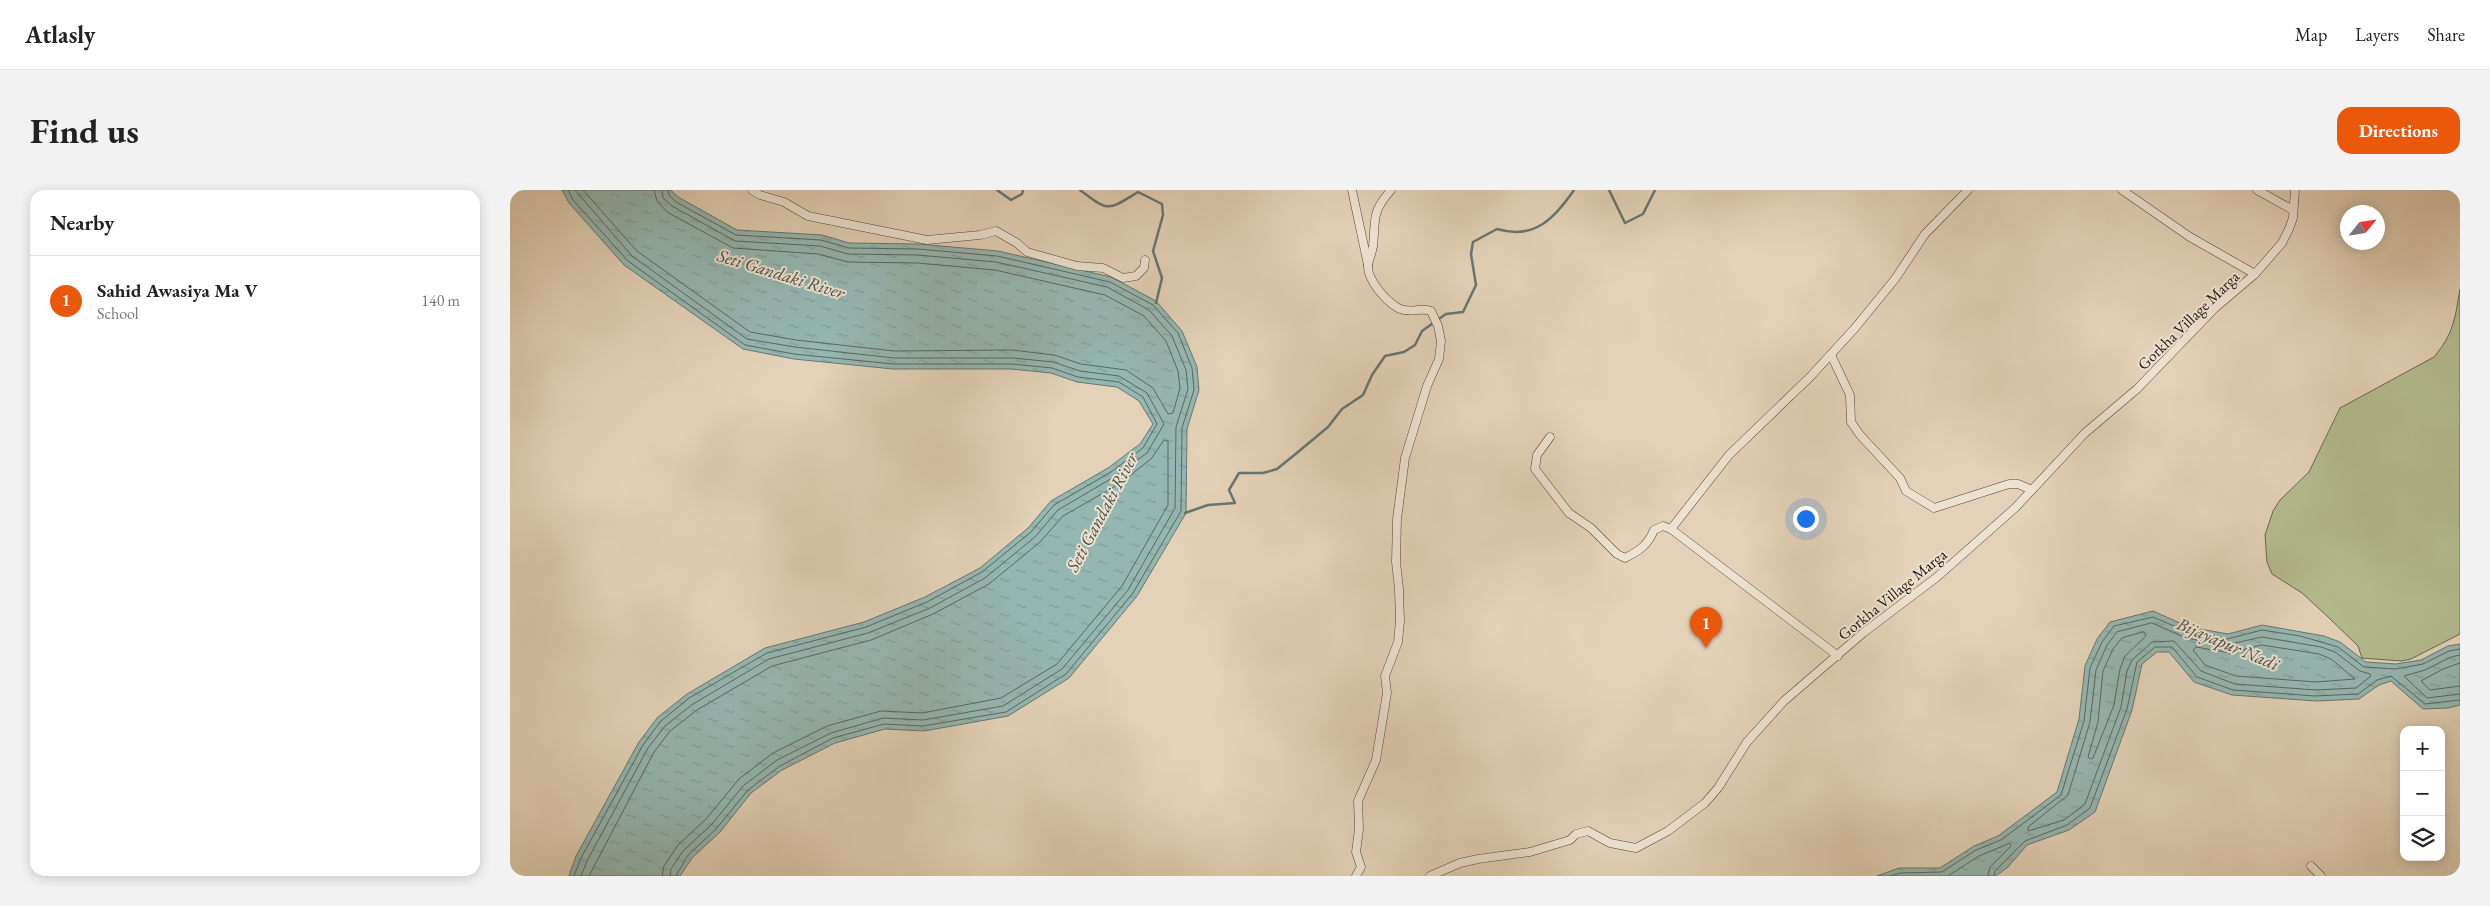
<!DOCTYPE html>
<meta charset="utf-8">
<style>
body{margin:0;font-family:"EB Garamond",serif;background:#f2f2f2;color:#222}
.controls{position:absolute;right:15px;bottom:15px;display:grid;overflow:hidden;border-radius:10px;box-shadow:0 2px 12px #0003}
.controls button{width:45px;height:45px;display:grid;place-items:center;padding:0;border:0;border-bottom:1px solid #e0e0e0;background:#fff;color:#222;font:25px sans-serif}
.compass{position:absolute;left:1830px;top:15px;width:45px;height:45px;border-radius:50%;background:#fff;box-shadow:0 2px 12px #0003;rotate:60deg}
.you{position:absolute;left:1295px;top:328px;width:18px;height:18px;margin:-12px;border:4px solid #fff;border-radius:50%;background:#1a73e8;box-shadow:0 0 0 8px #1a73e833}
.badge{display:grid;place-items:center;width:32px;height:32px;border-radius:50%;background:#ea580c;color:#fff;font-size:16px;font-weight:700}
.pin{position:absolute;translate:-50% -41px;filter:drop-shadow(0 1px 2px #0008)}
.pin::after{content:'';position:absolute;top:26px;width:18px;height:15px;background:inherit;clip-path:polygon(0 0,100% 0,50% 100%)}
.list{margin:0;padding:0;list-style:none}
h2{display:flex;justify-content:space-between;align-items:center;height:65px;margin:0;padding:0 20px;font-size:21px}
h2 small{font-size:16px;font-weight:400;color:#767676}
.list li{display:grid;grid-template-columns:32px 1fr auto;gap:15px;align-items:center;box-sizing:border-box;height:90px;padding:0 20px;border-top:1px solid #e0e0e0}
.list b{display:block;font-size:19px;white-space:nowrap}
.list p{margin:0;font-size:16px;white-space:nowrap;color:#767676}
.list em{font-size:16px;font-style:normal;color:#767676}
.icon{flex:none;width:28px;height:28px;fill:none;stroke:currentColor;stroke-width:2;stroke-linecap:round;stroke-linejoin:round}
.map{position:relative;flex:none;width:1950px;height:686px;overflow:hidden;border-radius:15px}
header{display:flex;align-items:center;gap:30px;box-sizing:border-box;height:70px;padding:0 25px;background:#fff;border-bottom:1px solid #e0e0e0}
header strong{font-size:24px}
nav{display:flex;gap:28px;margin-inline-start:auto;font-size:18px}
.intro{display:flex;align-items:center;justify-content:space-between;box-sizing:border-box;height:120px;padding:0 30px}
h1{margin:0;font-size:35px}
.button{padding:12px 22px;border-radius:15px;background:#ea580c;color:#fff;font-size:18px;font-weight:700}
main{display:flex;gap:30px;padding:0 30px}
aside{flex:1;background:#fff;border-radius:15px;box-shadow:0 2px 12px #0003}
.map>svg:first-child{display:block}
.grass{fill:#b4bc8e;stroke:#6a684e}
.water{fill:url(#water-ripples);stroke:#667671}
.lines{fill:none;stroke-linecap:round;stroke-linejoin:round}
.shore{stroke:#5a6660;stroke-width:1}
.stream{stroke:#667671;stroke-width:2.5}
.minor-casing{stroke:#514439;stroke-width:9}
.minor{stroke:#ede2d0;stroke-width:8}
.labels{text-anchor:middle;stroke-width:4;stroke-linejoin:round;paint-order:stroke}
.street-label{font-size:16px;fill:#20140f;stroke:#ede2d0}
.water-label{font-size:18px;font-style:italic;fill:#494d48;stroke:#ede2d0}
</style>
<header>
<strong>Atlasly</strong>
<nav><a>Map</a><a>Layers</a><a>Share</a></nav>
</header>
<div class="intro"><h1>Find us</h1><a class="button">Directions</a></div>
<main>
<aside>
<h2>Nearby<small></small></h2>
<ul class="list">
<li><span class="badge">1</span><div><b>Sahid Awasiya Ma V</b><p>School</p></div><em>140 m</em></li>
</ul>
</aside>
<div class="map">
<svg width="1950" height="686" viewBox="0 0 1950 686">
<defs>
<pattern id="water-ripples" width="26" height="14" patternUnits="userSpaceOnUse" patternTransform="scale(1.25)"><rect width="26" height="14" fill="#95b7b2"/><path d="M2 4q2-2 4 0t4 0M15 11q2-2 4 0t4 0" fill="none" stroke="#809c98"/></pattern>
</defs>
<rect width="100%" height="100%" fill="#e3d2b7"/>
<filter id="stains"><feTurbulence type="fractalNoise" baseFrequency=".004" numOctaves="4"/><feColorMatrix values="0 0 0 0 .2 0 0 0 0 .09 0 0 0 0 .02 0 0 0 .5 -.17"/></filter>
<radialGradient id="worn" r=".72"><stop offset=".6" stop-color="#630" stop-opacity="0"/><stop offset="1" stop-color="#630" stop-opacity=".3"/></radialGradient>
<path class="grass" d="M 1950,99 L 1950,444 L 1901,469 L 1892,471 L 1852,468 L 1848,456 L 1817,426 L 1792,403 L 1762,384 L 1757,372 L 1755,345 L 1763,321 L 1770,310 L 1799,282 L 1830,218 L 1924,167 C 1944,143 1945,128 1950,99 Z"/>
<g class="water">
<polygon points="52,0 161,0 168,7 227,40 312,45 339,53 408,54 488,61 601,87 646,111 672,141 687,177 689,200 677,239 676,323 627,406 559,488 498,526 414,541 375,539 325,553 272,580 241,603 210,642 182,668 170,686 59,686 66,666 129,552 147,528 177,504 255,458 354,432 415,407 470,378 518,338 541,311 598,278 630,254 643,234 629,211 607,197 567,192 541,183 501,179 383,179 284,169 233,159 114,75 59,13"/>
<polygon points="1643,421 1679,437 1718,444 1752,435 1814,446 1830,452 1856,472 1886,474 1911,470 1938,456 1950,454 1950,515 1938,518 1913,519 1881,491 1869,495 1849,509 1806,511 1722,505 1684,492 1659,462 1647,462 1632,474 1622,520 1585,622 1559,640 1517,655 1498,677 1486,686 1367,686 1389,678 1430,678 1464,656 1488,646 1547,602 1569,529 1575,476 1587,449 1600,432"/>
</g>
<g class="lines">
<g class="shore">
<polyline points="58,0 63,10 118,71 235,155 284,164 383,174 502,174 542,178 568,187 609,192 633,207 647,234 633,258 601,282 544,315 521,342 472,382 417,412 356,437 257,463 179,508 150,532 133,555 71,668 64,686"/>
<polyline points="65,0 122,66 237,149 285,157 384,168 503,168 543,172 570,181 609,186 637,203 654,234 637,263 604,287 548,320 525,347 475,388 420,418 358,443 259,469 183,514 155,536 138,558 77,671 71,686"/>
<polyline points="73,0 127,61 240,142 286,150 384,161 502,160 544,165 571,174 616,180 643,198 658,224 663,223 670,198 668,181 656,151 634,126 595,105 485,80 407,73 338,72 308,64 223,58 157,22 147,11 144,0"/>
<polyline points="152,0 153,8 162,16 225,51 310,56 338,64 407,65 486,72 597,97 639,120 662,146 676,180 678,199 666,237 665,318 618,400 552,479 493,516 413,530 373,528 321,543 267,570 233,596 202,634 173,661 161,679 160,686"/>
<polyline points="158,0 159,5 166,12 226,45 311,50 339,58 408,59 487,66 600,92 643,115 668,143 682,178 684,200 672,238 671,321 623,403 556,484 496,522 413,536 374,534 323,548 270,576 238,600 206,639 178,665 166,686"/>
<polygon points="1642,433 1676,448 1716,455 1752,447 1811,457 1825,462 1850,481 1860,484 1861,486 1846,498 1806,500 1725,494 1691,481 1664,451 1642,452 1622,470 1617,481 1611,517 1575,614 1554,630 1518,641 1518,637 1558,605 1580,532 1586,480 1597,455 1607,442"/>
<polygon points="1634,442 1636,446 1615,466 1610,479 1604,515 1583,568 1580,569 1578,567 1588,532 1593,481 1603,459 1612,448"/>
<polygon points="1752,455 1809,464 1821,469 1845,489 1806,492 1726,486 1695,475 1683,460 1686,457 1720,463"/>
<polyline points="1950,465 1941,467 1915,480 1894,486 1917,508 1950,504"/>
<polyline points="1950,473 1933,479 1911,491 1920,500 1950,496"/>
<polyline points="79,686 144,562 160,541 187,520 262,476 361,450 423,424 479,394 530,352 553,326 609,294 641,269 654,250 658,251 658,315 612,396 547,474 491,508 412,523 371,521 317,536 263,563 229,589 196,629 168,655 154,676 152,686"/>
<polyline points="1381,686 1390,683 1432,682 1466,660 1491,650 1551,605 1574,531 1580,478 1592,452 1604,436 1643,427 1678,442 1717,449 1752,440 1790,446 1828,457 1854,477 1886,479 1913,474 1939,461 1950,459"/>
<polyline points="1438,686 1469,666 1500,653 1501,656 1480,677 1478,686"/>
<polyline points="1484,686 1485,681 1515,651 1557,635 1580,618 1617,519 1627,472 1645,457 1662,457 1687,487 1723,500 1805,506 1848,504 1867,490 1881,486 1915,514 1950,510"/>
</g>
<g class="stream">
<polyline points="487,0 501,10 512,4 513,0"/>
<path d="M 570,0 C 599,22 597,21 628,2 L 652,14 L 653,25 L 643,61 L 652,88 L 646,113"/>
<polyline points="1099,0 1115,33 1133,24 1145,0"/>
<path d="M 675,323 L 698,315 L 725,313 L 719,300 L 729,283 L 753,283 L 767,279 L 788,262 L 818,237 L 832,219 L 853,205 L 862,185 L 875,166 L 894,162 L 905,155 L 912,141 L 936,124 L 953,122 L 966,95 L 961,64 L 963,52 L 987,39 C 1024,50 1044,29 1064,0"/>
</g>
<defs>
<g id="minor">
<polyline points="242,0 250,5 274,12 298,26 417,50 470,45 486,41 507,53 517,62 567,76 593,78 613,88 626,86 634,78 635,70"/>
<polyline points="842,0 858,75"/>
<polyline points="1612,0 1680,47 1745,84"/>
<polyline points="1747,0 1783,20"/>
<polyline points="1321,165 1340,205 1341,232 1350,245 1390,288 1396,301 1424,318 1499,294 1508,294 1522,300"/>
<path d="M 1040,247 L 1027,265 L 1025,279 L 1059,323 L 1081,338 L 1107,364 L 1115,368 C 1129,361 1138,355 1144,340 L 1153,336 L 1161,339 L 1219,265 L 1300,187 L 1345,138 L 1385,89 L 1415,44 L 1458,0"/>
<polyline points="1161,339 1328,466"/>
<polyline points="1801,676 1811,686"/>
<path d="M 846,686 L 851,677 L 846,662 L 849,639 L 848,611 L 866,570 L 877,503 L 875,486 L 888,452 L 890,431 L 889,399 L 886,372 L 887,329 L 895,268 L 917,196 L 929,169 L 931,151 L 928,136 L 921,121 C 910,117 899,124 888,118 C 876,111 857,90 858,75 C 859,69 862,63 863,56 C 866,28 861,23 881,0"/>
<polyline points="920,686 950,673 968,669 1020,662 1060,650 1066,644 1078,641 1100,653 1126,658 1158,641 1195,613 1208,598 1237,552 1274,511 1353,443 1427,387 1505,318 1575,243 1627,199 1705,118 1745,84 1772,53 1779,39 1783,28 1785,0"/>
</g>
</defs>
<use href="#minor" class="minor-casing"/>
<use href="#minor" class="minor"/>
</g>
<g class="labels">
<g class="street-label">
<text transform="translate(1678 130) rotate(-44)" y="6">Gorkha Village Marga</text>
<text transform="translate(1382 404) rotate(-39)" y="6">Gorkha Village Marga</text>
</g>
<g class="water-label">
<text transform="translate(271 84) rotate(17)" y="6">Seti Gandaki River</text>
<text transform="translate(592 322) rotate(-62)" y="6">Seti Gandaki River</text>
<text transform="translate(1718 454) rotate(23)" y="6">Bijayapur Nadi</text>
</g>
</g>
<rect width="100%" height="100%" filter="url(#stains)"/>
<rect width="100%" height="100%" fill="url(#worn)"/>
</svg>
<div class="controls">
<button>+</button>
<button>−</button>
<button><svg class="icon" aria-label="layers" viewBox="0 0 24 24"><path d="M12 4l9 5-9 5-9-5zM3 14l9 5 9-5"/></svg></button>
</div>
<svg class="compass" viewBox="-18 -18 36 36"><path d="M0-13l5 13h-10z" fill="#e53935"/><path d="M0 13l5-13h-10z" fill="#767676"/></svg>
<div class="you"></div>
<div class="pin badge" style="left:1196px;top:458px">1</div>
</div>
</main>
